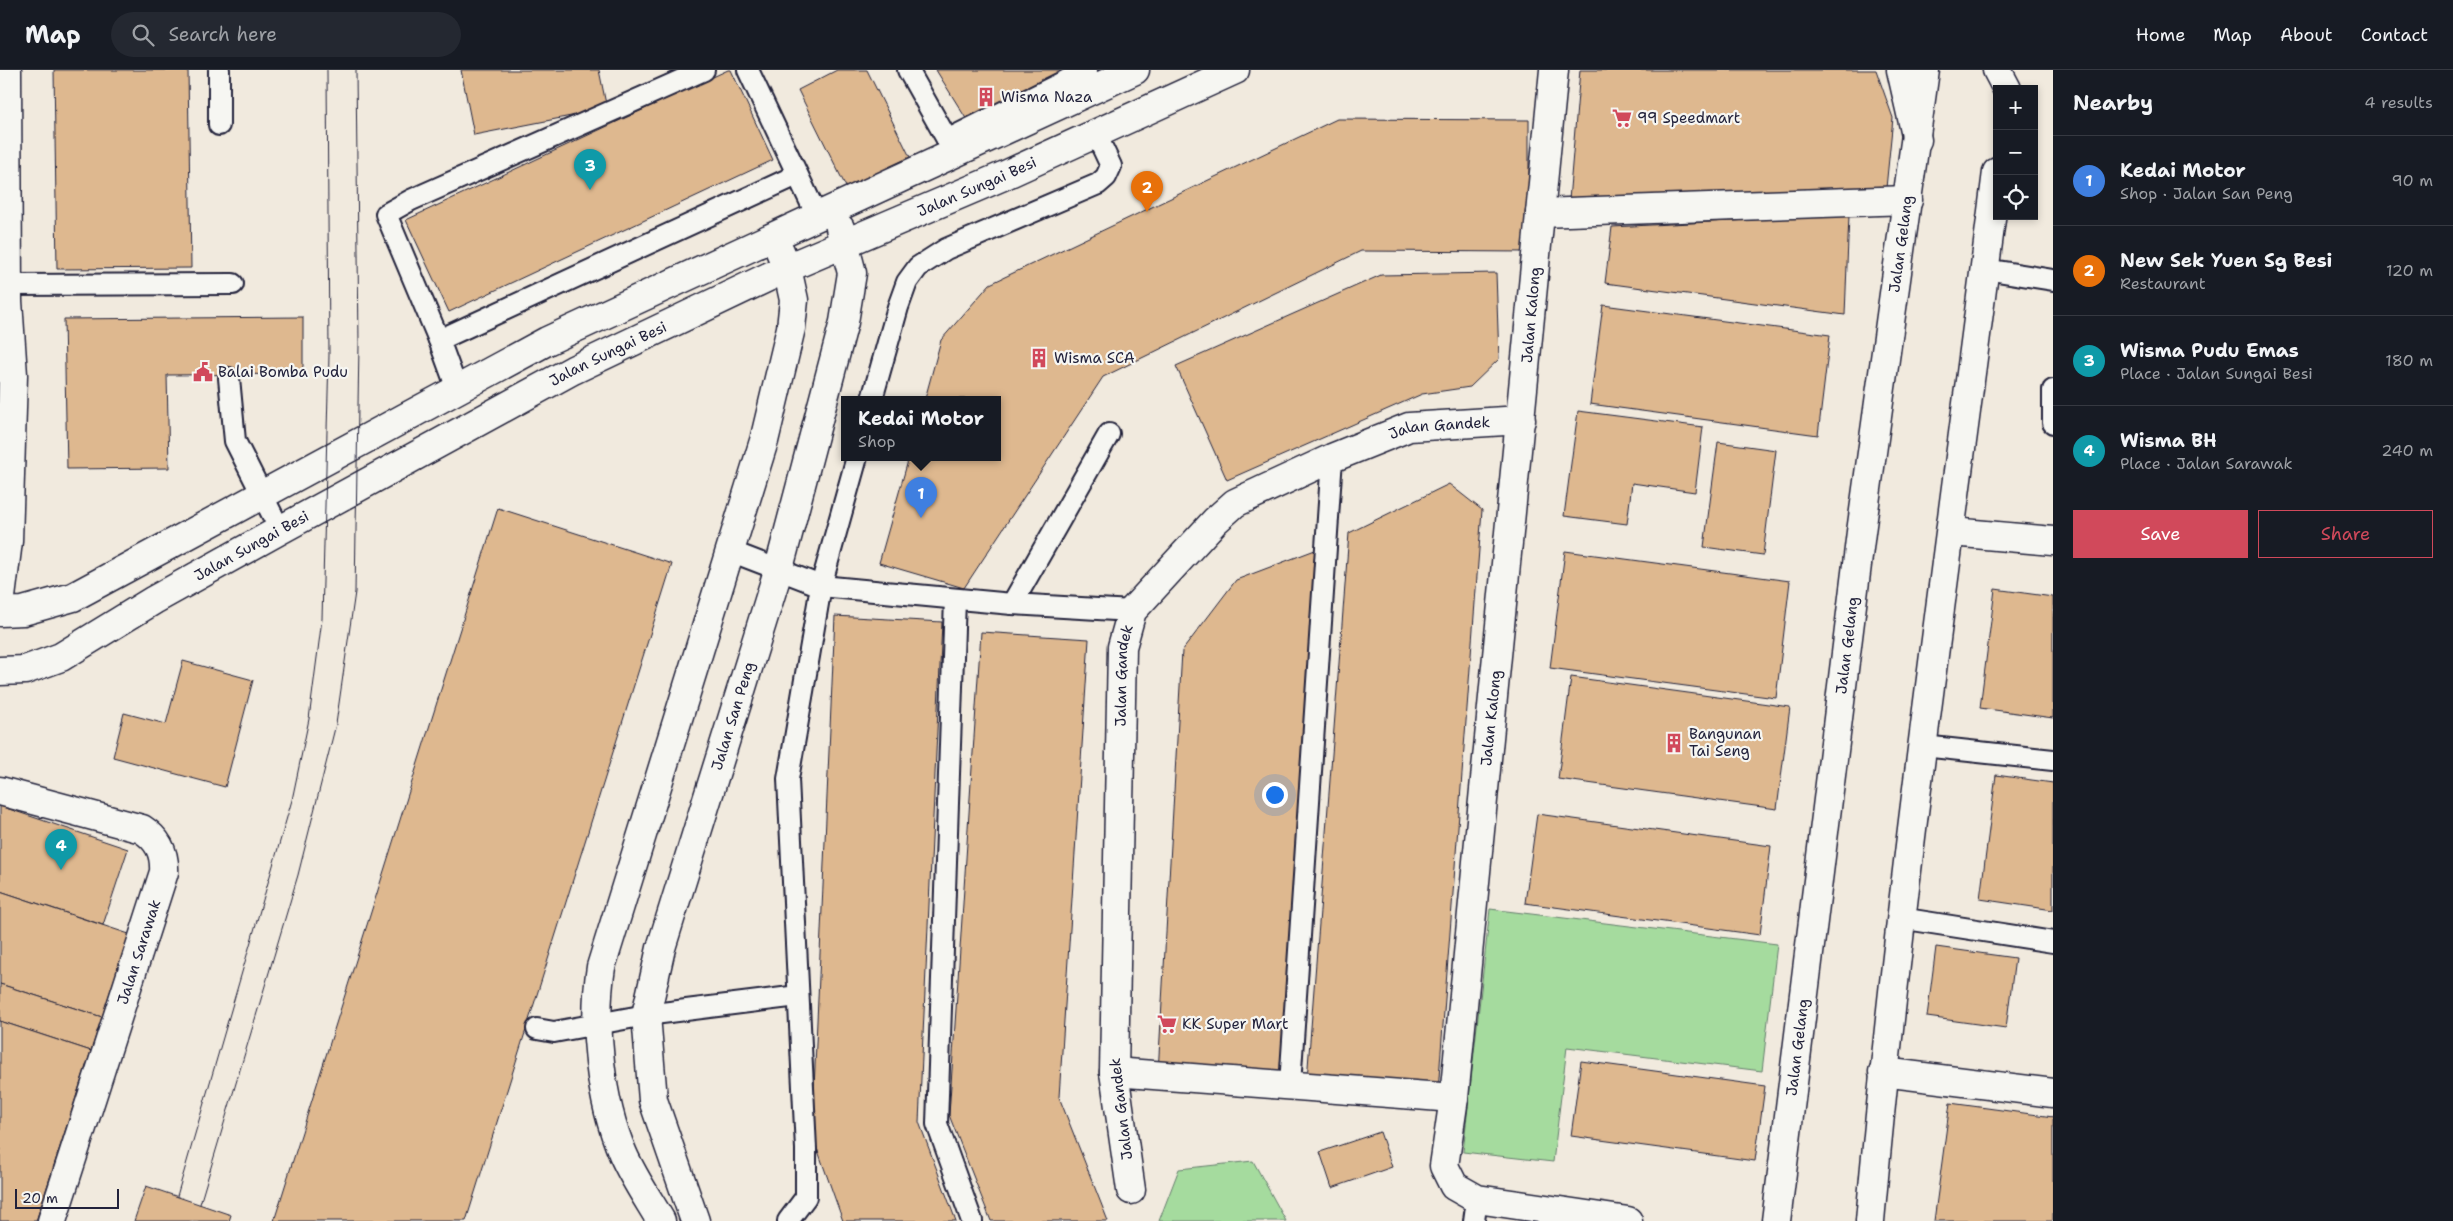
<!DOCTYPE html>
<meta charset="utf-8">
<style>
body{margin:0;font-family:"Shantell Sans",sans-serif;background:#242831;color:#f1f3f6}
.controls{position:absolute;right:15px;top:15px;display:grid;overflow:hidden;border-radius:0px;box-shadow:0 2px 8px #0003}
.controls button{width:45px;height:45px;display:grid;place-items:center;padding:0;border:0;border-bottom:1px solid #363941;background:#171b24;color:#f1f3f6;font:25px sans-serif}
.scale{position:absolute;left:15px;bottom:12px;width:104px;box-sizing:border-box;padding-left:5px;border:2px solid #22223b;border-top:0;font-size:14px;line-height:18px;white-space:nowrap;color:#22223b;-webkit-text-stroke:4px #f6f6f2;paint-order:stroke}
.you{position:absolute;left:1274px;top:724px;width:18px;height:18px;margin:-12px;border:4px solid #fff;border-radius:50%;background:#1a73e8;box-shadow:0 0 0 8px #1a73e833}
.badge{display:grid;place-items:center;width:32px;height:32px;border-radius:50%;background:#d1495b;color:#fff;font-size:16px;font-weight:700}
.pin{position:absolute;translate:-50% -41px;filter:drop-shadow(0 1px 2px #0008)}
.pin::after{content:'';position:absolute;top:26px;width:18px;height:15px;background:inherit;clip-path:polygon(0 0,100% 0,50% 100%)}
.popup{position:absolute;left:841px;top:326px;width:160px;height:65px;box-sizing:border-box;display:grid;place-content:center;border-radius:0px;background:#171b24;filter:drop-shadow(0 1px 4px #0005);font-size:16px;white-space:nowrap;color:#9ea1a6}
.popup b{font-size:19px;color:#f1f3f6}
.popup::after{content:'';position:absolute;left:50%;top:100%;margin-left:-10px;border:10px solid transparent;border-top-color:#171b24}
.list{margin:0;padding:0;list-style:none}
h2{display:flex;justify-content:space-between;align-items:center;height:65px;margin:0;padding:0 20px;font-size:21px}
h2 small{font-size:16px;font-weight:400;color:#9ea1a6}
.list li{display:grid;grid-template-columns:32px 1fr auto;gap:15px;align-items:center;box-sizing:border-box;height:90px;padding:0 20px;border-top:1px solid #363941}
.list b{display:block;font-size:19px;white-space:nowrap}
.list p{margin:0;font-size:16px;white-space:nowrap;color:#9ea1a6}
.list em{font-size:16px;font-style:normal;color:#9ea1a6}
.actions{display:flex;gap:10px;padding:15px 20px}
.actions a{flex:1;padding:11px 0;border:1px solid #d1495b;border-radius:0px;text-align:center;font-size:18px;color:#d1495b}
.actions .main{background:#d1495b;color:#fff}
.icon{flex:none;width:28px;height:28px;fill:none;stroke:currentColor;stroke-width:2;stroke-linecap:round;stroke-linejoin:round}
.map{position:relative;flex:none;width:2053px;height:1151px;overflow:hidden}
header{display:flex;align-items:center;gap:30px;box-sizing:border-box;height:70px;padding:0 25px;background:#171b24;border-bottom:1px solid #363941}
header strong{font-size:24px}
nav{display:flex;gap:28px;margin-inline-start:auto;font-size:18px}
.search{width:350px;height:45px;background:#242831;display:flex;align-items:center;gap:12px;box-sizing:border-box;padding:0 18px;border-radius:28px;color:#9ea1a6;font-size:19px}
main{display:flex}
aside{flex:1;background:#171b24}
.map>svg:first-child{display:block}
.green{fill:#a5db9e;stroke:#647e6c}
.building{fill:#deb88f;stroke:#22223b}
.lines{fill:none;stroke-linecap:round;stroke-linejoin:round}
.lane-casing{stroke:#22223b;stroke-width:24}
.street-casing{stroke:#22223b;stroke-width:31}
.secondary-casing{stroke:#22223b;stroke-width:31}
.lane{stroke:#f6f6f2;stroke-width:20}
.street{stroke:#f6f6f2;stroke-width:28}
.secondary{stroke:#f6f6f2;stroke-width:28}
.tram{stroke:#22223b;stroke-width:1}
.labels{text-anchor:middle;stroke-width:4.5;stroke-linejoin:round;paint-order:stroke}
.poi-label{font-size:15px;fill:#22223b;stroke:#f6f6f2;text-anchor:start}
.street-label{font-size:15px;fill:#22223b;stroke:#f6f6f2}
</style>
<header>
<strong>Map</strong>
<div class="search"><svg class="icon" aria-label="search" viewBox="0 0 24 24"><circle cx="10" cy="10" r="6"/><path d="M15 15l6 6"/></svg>Search here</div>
<nav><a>Home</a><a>Map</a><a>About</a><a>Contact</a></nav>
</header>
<main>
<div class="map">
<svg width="2053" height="1151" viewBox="0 0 2053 1151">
<rect width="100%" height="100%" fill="#f1eade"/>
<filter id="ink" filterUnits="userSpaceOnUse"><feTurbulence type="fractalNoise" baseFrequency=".02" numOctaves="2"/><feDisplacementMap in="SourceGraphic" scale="10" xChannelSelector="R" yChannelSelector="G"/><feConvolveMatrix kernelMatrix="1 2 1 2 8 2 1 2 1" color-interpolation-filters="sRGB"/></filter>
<g filter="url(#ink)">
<g class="green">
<polygon points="1490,839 1777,874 1762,1001 1567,977 1553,1092 1463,1082"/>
<polygon points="1253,1091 1286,1151 1159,1151 1179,1099"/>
</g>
<g class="building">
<polygon points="54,0 188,0 191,198 57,199"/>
<polygon points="461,0 599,0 607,39 474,65"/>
<polygon points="728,0 731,0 773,90 449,242 406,150"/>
<polygon points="837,0 867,0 910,87 847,119 798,20"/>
<polygon points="936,0 1069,0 970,55"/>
<polygon points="1580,0 1876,0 1893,48 1886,118 1569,130"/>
<polygon points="1337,49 1529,50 1529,182 1361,181 1103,307 964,518 879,493 909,387 997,387 997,329 925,329 941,270 990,214"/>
<polygon points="1849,145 1845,245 1605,213 1612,157"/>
<polygon points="1496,203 1499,289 1470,317 1422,324 1227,410 1176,296 1381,205"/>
<polygon points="1603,235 1830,265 1818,365 1590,334"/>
<polygon points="303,247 303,304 167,305 169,398 67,399 64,249"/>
<polygon points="1578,341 1703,357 1695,422 1632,413 1627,454 1564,446"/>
<polygon points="1718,372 1776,380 1763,485 1704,477"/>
<polygon points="1449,414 1482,440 1438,1021 1307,1010 1349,463"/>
<polygon points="498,438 672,494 466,1151 274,1151"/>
<polygon points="1315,480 1284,1011 1158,1003 1182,581 1236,510"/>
<polygon points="1565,481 1790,511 1776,628 1550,598"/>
<polygon points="1995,519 2053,527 2053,648 1980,638"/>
<polygon points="835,546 942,552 919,1052 956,1151 843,1151 812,1064"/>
<polygon points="981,562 1089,569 1059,1027 1108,1151 991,1151 949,1045"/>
<polygon points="183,591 253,610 225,717 113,687 124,643 166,654"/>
<polygon points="1571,607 1790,637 1777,739 1558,709"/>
<polygon points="1996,705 2053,713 2053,840 1980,829"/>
<polygon points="0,736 128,779 103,855 0,821"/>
<polygon points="1537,744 1771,776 1760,865 1525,833"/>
<polygon points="0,821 129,864 102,947 0,914"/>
<polygon points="1936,877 2015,888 2006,958 1927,947"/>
<polygon points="0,914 102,947 91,981 0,951"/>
<polygon points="0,951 91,981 36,1151 0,1151"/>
<polygon points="1581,991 1765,1016 1755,1091 1571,1066"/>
<polygon points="1950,1033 2053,1047 2053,1151 1934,1151"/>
<polygon points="1380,1062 1392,1097 1332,1118 1320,1082"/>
<polygon points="146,1116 231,1145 229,1151 134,1151"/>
</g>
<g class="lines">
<defs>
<g id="lane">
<polyline points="219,0 219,55"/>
<polyline points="748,0 818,148"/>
<polyline points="908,0 953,80"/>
<polyline points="947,70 1087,0"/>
<polyline points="1985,199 2053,210"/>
<polyline points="8,215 233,214"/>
<polyline points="439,270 797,105"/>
<polyline points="229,308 235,371 280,460"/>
<polyline points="457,319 439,270 386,144 411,130 704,0"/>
<polyline points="2053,320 2053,353"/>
<polyline points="872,329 898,237 907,212 918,197 946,179 1098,114 1106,107 1111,96 1096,64"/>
<polyline points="730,481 821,516 1012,534 1132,541"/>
<polyline points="955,529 937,1054 972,1151"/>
<polyline points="1012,534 1109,364"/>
<polyline points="1923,676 2053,690"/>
<polyline points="1900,848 2053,872"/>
<polyline points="537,959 554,962 646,945 798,926"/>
<polyline points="1290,1015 1332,388"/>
<polyline points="788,1151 806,1127 806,1079 788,709 821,516 857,387"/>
<polyline points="1474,1151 1477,1129"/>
</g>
<g id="street">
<polyline points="1554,0 1454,1028 1444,1096 1454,1116 1477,1129 1628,1151"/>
<polyline points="1540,143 1908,130"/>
<polyline points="1952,462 2053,471"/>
<path d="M 0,721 L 142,759 C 159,770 165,783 164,802 L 52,1151"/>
<polyline points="1114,1002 1454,1028"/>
<polyline points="1883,1002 2053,1023"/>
<path id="s1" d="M 1131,1120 L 1114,1002 L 1122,577 L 1132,541 L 1215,451 L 1235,433 L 1332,388 L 1409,357 L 1521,350"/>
<path id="s2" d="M 1776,1151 L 1861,462 L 1925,0"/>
<path d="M 1870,1151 C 1901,800 1953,452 1997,102"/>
</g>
<g id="secondary">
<polyline points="1901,0 1917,70"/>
<polyline points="1997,0 2007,19"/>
<polyline points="0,535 8,471 13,305 8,231 7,0"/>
<polyline points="0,542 23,541 73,527 547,271 1135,0"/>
<path id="s3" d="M 0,601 L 25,600 L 61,587 L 154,530 L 280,460 L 573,300 L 787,198 L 1003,106 L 1235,0"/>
<path d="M 661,1151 C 648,1129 633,1107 623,1084 C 600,1031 592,954 601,897 L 764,371 L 791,258 L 794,230 L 787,198 L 780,181"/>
<path id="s4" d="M 695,1151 L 653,1030 L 646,945 L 661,878 L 779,498 L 844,252 L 852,203 L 840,158"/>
</g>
</defs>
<use href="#lane" class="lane-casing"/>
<use href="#street" class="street-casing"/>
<use href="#secondary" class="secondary-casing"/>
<use href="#lane" class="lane"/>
<use href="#street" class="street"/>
<use href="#secondary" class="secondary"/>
<g class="tram">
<polyline points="177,1126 292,730 309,649 322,549 329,285 327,0"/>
<polyline points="200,1134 298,805 336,654 355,522 359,274 356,0"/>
</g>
</g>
</g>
<defs>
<symbol id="building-bare" viewBox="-9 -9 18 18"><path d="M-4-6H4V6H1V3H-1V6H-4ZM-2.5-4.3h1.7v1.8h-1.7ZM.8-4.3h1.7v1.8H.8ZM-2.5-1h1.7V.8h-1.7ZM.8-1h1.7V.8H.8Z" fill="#d1495b" stroke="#f6f6f2" stroke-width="2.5" paint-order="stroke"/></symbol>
<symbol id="supermarket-bare" viewBox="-9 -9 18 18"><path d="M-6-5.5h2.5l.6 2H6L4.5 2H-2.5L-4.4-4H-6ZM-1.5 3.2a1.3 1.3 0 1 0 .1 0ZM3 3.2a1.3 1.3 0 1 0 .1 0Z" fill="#d1495b" stroke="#f6f6f2" stroke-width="2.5" paint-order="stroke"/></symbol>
<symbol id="civic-bare" viewBox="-9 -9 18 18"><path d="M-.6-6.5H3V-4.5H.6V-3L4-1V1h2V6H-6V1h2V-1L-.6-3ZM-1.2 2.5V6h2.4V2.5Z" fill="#d1495b" stroke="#f6f6f2" stroke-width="2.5" paint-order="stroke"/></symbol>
</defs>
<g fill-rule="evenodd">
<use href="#building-bare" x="972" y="13" width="28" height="28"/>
<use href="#supermarket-bare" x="1608" y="34" width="28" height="28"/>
<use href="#building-bare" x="1025" y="274" width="28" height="28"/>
<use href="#civic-bare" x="189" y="288" width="28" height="28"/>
<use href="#building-bare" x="1660" y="659" width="28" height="28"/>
<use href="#supermarket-bare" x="1153" y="940" width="28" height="28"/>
</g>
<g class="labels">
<g class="poi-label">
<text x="1001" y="32">Wisma Naza</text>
<text x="1637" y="53">99 Speedmart</text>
<text x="1054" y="293">Wisma SCA</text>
<text x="218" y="307">Balai Bomba Pudu</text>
<text x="1689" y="669">Bangunan<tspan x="1689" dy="17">Tai Seng</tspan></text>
<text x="1182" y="959">KK Super Mart</text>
</g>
<g class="street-label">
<text dy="5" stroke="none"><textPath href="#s3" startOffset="1094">Jalan Sungai Besi</textPath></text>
<text dy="5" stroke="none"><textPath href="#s2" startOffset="985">Jalan Gelang</textPath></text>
<text transform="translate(1531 245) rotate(-85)" y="5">Jalan Kalong</text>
<text dy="5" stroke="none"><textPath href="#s3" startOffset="689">Jalan Sungai Besi</textPath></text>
<text dy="5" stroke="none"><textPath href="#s1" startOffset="951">Jalan Gandek</textPath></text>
<text dy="5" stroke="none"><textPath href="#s3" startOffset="284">Jalan Sungai Besi</textPath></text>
<text dy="5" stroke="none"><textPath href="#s2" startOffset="580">Jalan Gelang</textPath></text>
<text dy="5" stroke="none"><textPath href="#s1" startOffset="516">Jalan Gandek</textPath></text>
<text dy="5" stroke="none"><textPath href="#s4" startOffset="525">Jalan San Peng</textPath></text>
<text transform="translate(1491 648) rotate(-84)" y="5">Jalan Kalong</text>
<text transform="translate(139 882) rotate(-72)" y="5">Jalan Sarawak</text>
<text dy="5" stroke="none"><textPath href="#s2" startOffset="175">Jalan Gelang</textPath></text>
<text transform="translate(1121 1039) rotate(-97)" y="5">Jalan Gandek</text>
</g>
</g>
</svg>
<div class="controls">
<button>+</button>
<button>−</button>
<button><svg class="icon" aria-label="locate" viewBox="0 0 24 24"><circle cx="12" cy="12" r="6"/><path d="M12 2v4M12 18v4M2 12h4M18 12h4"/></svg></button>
</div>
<div class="scale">20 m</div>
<div class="you"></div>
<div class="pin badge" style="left:921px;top:448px;background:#3f7fe0">1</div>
<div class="popup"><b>Kedai Motor</b>Shop</div>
<div class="pin badge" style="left:1147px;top:142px;background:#e8710a">2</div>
<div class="pin badge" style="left:590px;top:120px;background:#0f9aa8">3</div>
<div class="pin badge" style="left:61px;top:800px;background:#0f9aa8">4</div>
</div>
<aside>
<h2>Nearby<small>4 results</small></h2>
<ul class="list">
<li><span class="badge" style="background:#3f7fe0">1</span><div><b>Kedai Motor</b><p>Shop · Jalan San Peng</p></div><em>90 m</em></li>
<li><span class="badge" style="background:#e8710a">2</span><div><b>New Sek Yuen Sg Besi</b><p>Restaurant</p></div><em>120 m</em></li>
<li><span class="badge" style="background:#0f9aa8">3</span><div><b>Wisma Pudu Emas</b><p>Place · Jalan Sungai Besi</p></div><em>180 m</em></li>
<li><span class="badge" style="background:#0f9aa8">4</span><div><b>Wisma BH</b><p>Place · Jalan Sarawak</p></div><em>240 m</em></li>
</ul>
<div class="actions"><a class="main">Save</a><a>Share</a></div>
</aside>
</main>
